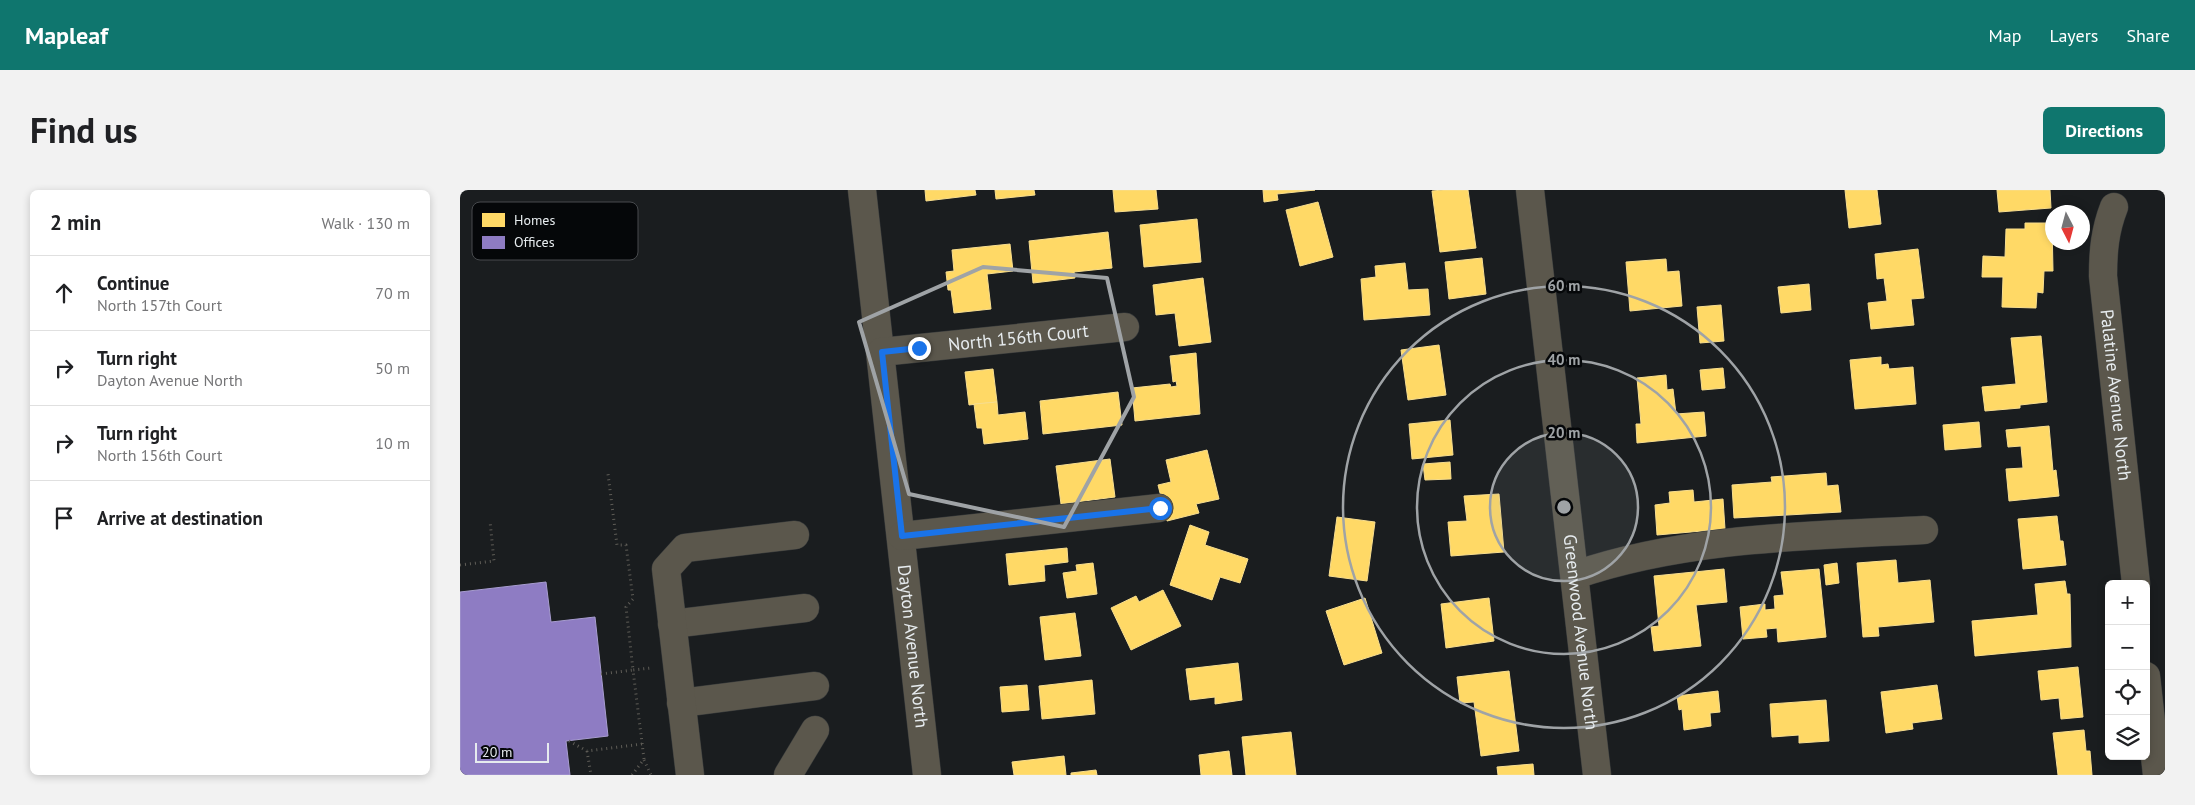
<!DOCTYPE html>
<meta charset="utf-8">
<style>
body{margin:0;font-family:"PT Sans",sans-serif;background:#f2f2f2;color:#202124}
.controls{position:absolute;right:15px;bottom:15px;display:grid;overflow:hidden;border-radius:8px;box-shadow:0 2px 8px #0003}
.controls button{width:45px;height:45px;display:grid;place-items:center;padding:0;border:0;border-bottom:1px solid #e0e0e0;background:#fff;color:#202124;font:25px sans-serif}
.compass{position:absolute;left:1585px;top:15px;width:45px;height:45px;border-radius:50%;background:#fff;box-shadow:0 2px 8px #0003;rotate:174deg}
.scale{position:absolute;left:15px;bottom:12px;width:74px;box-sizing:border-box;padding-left:5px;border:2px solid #e6ebee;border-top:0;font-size:14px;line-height:18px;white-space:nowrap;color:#e6ebee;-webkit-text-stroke:4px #050709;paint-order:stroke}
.stop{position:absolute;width:15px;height:15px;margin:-11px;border:4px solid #1a73e8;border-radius:50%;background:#fff}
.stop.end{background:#1a73e8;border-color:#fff;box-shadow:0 1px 5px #0008}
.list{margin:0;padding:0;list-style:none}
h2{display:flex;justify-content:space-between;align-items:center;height:65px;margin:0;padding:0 20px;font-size:21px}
h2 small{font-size:16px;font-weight:400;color:#757577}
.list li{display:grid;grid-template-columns:32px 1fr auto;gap:15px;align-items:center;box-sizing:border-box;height:75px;padding:0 20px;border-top:1px solid #e0e0e0}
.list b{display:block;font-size:19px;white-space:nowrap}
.list p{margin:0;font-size:16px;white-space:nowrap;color:#757577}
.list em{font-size:16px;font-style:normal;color:#757577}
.icon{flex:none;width:28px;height:28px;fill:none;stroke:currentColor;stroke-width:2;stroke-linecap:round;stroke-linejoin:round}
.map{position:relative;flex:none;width:1705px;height:585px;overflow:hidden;border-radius:8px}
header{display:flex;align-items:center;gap:30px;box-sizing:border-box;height:70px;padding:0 25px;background:#0f766e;color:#fff}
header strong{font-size:24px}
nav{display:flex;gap:28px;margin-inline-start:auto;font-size:18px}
.intro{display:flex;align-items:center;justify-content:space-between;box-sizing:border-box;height:120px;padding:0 30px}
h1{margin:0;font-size:35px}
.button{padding:12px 22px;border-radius:8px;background:#0f766e;color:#fff;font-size:18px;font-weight:700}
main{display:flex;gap:30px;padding:0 30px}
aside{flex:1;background:#fff;border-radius:8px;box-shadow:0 2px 8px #0003}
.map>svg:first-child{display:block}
.homes{fill:#ffd966;stroke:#f8de8f}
.offices{fill:#8e7cc3;stroke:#a89dd0}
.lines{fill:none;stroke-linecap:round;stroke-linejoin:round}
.minor-casing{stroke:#373a3b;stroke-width:29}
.path{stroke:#5f5d57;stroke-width:3;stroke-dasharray:1 4;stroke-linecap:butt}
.minor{stroke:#5b574c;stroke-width:28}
.route{stroke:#1a73e8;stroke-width:6}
.marked{fill:none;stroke:#9fa3a6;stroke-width:4;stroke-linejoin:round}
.ring{fill:none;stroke:#9fa3a6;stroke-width:2.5}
.labels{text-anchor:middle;stroke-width:5;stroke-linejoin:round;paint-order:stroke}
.street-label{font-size:18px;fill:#e6ebee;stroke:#050709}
.key{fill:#050709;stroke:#484b4e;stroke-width:1}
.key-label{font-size:14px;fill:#e6ebee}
.centre{fill:#9fa3a6;stroke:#050709;stroke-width:2.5}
.ring-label{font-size:15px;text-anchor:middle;font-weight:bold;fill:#9fa3a6;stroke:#050709;stroke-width:5;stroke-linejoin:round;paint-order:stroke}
</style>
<header>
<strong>Mapleaf</strong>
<nav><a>Map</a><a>Layers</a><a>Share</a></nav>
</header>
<div class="intro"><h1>Find us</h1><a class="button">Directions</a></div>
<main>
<aside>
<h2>2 min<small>Walk · 130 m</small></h2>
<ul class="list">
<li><svg class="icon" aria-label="ahead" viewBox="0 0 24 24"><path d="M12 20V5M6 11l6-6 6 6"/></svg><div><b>Continue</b><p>North 157th Court</p></div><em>70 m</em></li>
<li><svg class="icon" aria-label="right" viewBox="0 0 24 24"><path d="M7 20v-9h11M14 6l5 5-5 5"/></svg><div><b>Turn right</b><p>Dayton Avenue North</p></div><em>50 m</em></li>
<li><svg class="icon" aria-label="right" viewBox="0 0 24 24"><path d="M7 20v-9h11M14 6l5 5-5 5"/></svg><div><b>Turn right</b><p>North 156th Court</p></div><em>10 m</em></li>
<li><svg class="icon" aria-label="arrive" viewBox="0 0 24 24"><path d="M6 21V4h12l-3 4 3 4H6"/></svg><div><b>Arrive at destination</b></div></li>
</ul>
</aside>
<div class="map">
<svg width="1705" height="585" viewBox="0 0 1705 585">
<rect width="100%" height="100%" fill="#1a1d1f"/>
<g class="homes">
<polygon points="465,0 515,0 516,5 466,11"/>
<polygon points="535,0 574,0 575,5 536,9"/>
<polygon points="653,0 696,0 698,19 655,22"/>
<polygon points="803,0 855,0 817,4 818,10 804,12"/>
<polygon points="983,0 1008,0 1016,58 980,62 972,1"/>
<polygon points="1385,0 1417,0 1421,34 1389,38"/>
<polygon points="1537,0 1590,0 1591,18 1539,22"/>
<polygon points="858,12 873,67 840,76 826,20"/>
<polygon points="737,29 741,72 684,77 680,35"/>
<polygon points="1565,33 1592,33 1593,81 1584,81 1583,103 1577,102 1576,118 1542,117 1543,87 1522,87 1523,66 1545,67 1546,39 1565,39"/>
<polygon points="648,42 652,78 614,82 615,88 573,93 569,51"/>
<polygon points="550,54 553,81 527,84 531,119 494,123 491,100 488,100 486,82 494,81 492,60"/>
<polygon points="1458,59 1464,108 1451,109 1454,135 1411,139 1408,113 1427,111 1424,88 1417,89 1415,64"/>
<polygon points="1022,68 1026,104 989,109 985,72"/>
<polygon points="1206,69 1207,82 1219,81 1222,116 1170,121 1166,72"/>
<polygon points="945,73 948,100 968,99 970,125 904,130 901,89 916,87 915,76"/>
<polygon points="743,88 751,152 719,156 715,123 696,125 693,95"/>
<polygon points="1349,94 1351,120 1321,123 1318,97"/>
<polygon points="1261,115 1264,151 1240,153 1237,117"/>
<polygon points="1581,146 1587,212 1560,215 1560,218 1525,221 1522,197 1556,194 1551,148"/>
<polygon points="979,155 986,205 948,210 941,160"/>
<polygon points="736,163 740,224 675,231 672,198 710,194 711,197 717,196 716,191 713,192 710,166"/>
<polygon points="1421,167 1421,175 1428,174 1429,179 1453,177 1456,214 1395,219 1390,170"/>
<polygon points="1263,178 1265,198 1242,200 1240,180"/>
<polygon points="533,179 537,212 509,215 505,182"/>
<polygon points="1206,185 1207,200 1213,199 1216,224 1244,222 1246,246 1177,253 1176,234 1181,234 1177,188"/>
<polygon points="658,202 662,235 583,244 580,211"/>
<polygon points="537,212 538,225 565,222 568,249 524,254 522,238 517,238 514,214"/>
<polygon points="990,230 993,265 952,269 949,234"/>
<polygon points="1519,232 1521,257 1485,260 1483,235"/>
<polygon points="1589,236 1593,281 1596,280 1599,306 1549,311 1546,279 1563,278 1561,256 1548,257 1546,240"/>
<polygon points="747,260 759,309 736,314 739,323 707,331 698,295 711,292 706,270"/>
<polygon points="650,269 655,307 601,314 596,276"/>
<polygon points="990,272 991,289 965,290 963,274"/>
<polygon points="1366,283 1367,296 1378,295 1381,322 1274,328 1272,295 1312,292 1311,287"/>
<polygon points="1233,300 1234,312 1263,309 1265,339 1197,345 1195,315 1210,313 1209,302"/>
<polygon points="1039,304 1044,362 991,366 988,332 1007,331 1004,306"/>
<polygon points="1597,326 1600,351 1603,351 1606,375 1563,379 1558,329"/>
<polygon points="877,327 915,332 907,391 869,386"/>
<polygon points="730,335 749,342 745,355 788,369 780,393 760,387 752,410 710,395"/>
<polygon points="607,358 608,372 584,375 585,391 549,395 546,364"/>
<polygon points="1436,370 1438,393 1470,390 1474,432 1418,437 1419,446 1403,447 1397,373"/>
<polygon points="633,373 637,404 607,408 603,383 617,381 616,375"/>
<polygon points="1377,373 1379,393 1366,395 1364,375"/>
<polygon points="1264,379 1267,412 1236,415 1241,456 1194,461 1191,437 1199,436 1194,386"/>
<polygon points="1359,379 1366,447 1318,452 1317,438 1306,439 1307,447 1283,449 1280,417 1305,414 1305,420 1315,419 1314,406 1324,405 1321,382"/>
<polygon points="1605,391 1607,404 1610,404 1611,457 1515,466 1512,431 1578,425 1575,394"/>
<polygon points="703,400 721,436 671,460 651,418 676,406 679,412"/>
<polygon points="905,408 922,463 884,475 866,421"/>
<polygon points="1029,408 1034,451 986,458 981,414"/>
<polygon points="615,423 621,466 585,470 580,427"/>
<polygon points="778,473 782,510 755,514 755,507 730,510 726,479"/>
<polygon points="1618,477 1623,527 1601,529 1599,508 1581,510 1578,481"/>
<polygon points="1049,481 1059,561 1021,566 1014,512 1000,513 997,487"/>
<polygon points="632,490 635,524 582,529 579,496"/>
<polygon points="567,495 569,520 542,522 540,497"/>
<polygon points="1477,495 1482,529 1452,533 1453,539 1426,543 1421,502"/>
<polygon points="1258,501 1260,522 1250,523 1251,536 1224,540 1222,519 1219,520 1217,506"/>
<polygon points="1366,510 1369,551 1339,553 1339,545 1312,547 1310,514"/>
<polygon points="1624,540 1626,561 1630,561 1632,585 1598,585 1593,543"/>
<polygon points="831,542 836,585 786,585 782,547"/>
<polygon points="769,561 772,585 741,585 739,565"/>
<polygon points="604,566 606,585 554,585 552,572"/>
<polygon points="1073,574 1074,585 1038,585 1037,577"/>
<polygon points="636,580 637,585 611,585 611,583"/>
</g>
<polygon class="offices" points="86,392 91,432 135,427 148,546 106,551 110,585 0,585 0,402"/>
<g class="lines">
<defs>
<g id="minor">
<path id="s1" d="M 402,0 L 467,585"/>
<path id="s2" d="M 1070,0 L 1137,585"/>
<path id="s3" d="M 1654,17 C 1645,40 1643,61 1643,86 L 1676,394"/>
<path id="s4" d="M 421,162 L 665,137"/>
<polyline points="442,346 699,318"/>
<path d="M 1115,385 C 1226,347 1347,346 1464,340"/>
<polyline points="212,434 345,418"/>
<polyline points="1686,486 1697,585"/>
<polyline points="221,513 355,496"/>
<polyline points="230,585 206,379 225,358 335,345"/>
<polyline points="328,585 355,540"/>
</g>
</defs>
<use href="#minor" class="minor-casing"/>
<g class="path">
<polyline points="0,375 34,371 30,331"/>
<polyline points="141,484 173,480 166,417 173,409 166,355 157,355 148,284"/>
<polyline points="109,551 127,561 182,554"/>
<polyline points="127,561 131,585"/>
<polyline points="184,570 191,585"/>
<polyline points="172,585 184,569 173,480 191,478"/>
</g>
<use href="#minor" class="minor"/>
</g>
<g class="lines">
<polyline class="route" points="459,158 422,162 442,346 700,318"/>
</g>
<path class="marked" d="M 523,77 L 647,88 L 674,207 L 604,337 L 449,304 L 399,132 Z"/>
<circle cx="1104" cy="317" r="74" fill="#9fa3a6" fill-opacity=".12"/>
<g class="ring">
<circle cx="1104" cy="317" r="74"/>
<circle cx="1104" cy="317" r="147"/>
<circle cx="1104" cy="317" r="221"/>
</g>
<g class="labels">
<g class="street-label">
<text dy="6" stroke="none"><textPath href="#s4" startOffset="138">North 156th Court</textPath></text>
<text dy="6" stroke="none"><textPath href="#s3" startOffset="190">Palatine Avenue North</textPath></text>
<text dy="6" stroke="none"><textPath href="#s2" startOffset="445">Greenwood Avenue North</textPath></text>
<text dy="6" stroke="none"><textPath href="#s1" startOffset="459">Dayton Avenue North</textPath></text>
</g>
</g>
<rect x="12" y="12" width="166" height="58" rx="8" class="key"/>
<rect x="22" y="23" width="23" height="14" fill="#ffd966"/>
<rect x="22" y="46" width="23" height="13" fill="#8e7cc3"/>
<g class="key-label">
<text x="54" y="35">Homes</text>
<text x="54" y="57">Offices</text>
</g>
<circle cx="1104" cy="317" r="8" class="centre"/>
<g class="ring-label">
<text x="1104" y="101">60 m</text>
<text x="1104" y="175">40 m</text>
<text x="1104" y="248">20 m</text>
</g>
</svg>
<div class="controls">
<button>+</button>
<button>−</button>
<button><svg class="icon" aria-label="locate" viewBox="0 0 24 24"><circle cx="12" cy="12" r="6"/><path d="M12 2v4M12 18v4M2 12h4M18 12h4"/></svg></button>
<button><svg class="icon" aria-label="layers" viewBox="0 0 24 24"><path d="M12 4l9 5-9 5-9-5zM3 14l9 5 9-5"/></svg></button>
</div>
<svg class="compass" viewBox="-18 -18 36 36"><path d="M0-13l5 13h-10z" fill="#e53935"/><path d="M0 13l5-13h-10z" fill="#757577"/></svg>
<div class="scale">20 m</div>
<div class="stop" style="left:700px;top:318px"></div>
<div class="stop end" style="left:459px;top:158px"></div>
</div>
</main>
